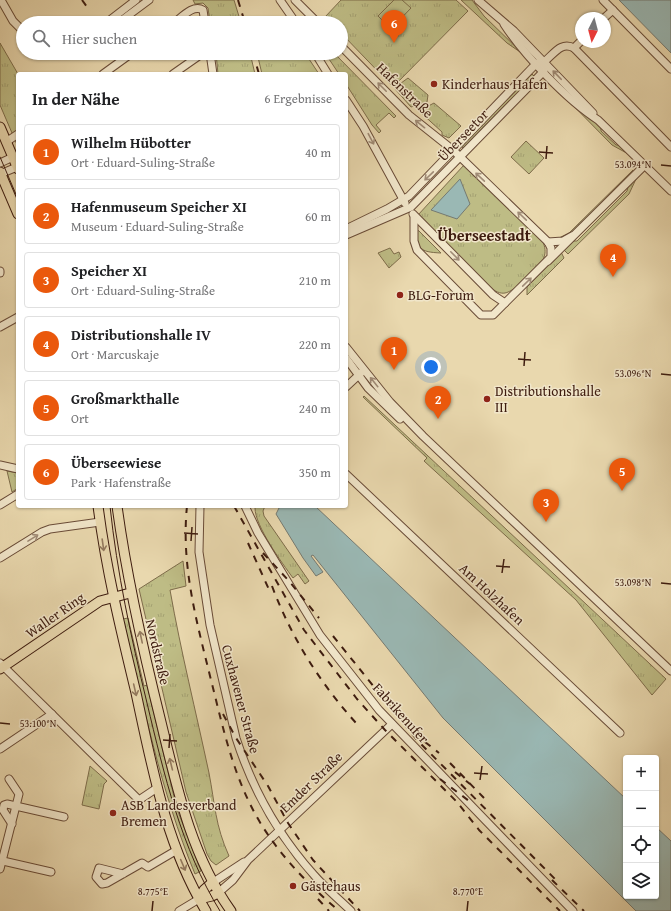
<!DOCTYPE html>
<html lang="de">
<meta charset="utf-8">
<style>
body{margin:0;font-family:"Gentium Book Plus",serif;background:#f2f2f2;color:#202124}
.controls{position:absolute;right:12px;bottom:12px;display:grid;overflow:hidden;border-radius:4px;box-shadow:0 1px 3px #0004}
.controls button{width:36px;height:36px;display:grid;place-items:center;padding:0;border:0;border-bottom:1px solid #e0e0e0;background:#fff;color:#202124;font:20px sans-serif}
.compass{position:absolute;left:575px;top:12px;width:36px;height:36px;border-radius:50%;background:#fff;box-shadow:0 1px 3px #0004;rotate:186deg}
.you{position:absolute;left:431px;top:367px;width:14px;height:14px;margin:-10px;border:3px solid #fff;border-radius:50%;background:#1a73e8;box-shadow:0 0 0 6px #1a73e833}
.badge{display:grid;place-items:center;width:26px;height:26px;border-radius:50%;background:#ea580c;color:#fff;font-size:13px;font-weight:700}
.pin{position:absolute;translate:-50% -33px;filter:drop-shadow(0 1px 2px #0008)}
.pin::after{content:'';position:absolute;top:21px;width:14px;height:12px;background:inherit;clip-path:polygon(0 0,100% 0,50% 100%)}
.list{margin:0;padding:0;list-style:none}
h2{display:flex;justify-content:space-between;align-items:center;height:52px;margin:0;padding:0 16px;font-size:17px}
h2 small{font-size:13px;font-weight:400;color:#757577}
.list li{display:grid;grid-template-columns:26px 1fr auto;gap:12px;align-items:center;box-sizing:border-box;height:56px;margin:0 8px 8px;padding:0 8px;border:1px solid #e0e0e0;border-radius:4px}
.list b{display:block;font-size:15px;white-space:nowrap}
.list p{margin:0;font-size:13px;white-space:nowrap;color:#757577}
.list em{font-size:13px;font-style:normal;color:#757577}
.icon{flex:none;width:22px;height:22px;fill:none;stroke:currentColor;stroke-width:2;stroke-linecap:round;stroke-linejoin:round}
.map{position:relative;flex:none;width:671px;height:911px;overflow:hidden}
.search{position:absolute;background:#fff;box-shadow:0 1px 3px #0004;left:16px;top:16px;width:332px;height:44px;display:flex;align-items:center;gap:10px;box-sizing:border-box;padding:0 14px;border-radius:22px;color:#757577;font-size:15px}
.panel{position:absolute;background:#fff;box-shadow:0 1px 3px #0004;left:16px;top:72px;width:332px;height:436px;border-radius:4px}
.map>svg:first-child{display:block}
.grass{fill:url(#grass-tufts);stroke:#7e6c4a}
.pitch{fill:#bebc85;stroke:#7e6c4a}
.water{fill:#9ab8b4;stroke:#757a72}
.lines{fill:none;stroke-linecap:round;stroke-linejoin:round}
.minor-casing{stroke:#694b37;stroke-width:9}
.major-casing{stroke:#3e1c0f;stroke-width:11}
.minor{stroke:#f1e6ca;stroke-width:7}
.major{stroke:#e9d8ae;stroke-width:9}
.tram{stroke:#3e1c0f;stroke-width:1}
.rail{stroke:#3e1c0f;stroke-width:2;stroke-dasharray:7 7;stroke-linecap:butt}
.oneway{stroke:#a08b76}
.oneway2{stroke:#947a5e}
.ticks{fill:none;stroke:#3e1c0f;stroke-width:1.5}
.poi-dot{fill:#8f2418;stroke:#f1e6ca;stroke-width:1.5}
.labels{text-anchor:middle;stroke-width:3;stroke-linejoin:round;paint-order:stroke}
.poi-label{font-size:14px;fill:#3e1c0f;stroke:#f1e6ca;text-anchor:start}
.street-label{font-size:14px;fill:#3e1c0f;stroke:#f1e6ca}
.quarter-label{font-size:16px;font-weight:bold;fill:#3e1c0f;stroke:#f1e6ca}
.ticks-label{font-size:10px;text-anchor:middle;fill:#3e1c0f;stroke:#f1e6ca;stroke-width:3;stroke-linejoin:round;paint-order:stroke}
</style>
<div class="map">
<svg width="671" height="911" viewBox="0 0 671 911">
<defs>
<pattern id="grass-tufts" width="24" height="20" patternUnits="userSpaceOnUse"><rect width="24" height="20" fill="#bebc85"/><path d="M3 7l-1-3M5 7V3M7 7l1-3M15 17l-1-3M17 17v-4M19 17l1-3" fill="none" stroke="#a4a172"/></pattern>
</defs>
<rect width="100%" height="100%" fill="#e9d8ae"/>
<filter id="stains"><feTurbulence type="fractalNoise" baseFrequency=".005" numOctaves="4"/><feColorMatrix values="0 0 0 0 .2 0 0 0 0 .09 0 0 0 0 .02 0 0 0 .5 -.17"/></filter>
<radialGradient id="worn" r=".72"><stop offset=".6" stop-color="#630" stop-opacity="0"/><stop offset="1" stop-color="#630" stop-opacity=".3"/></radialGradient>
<g class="grass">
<polygon points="193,0 234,0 241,23 210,23 208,8 203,3 195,4"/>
<polygon points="341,0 456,0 468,11 393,87 341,33 341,23 332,23 325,17"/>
<polygon points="461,0 472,0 484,16 523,54 507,43"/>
<polygon points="0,43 18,74 18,147 0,105"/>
<polygon points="216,53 250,53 255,74 218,74"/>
<polygon points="257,53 305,53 319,74 262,74"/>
<polygon points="325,53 334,53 396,116 394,118 389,113 376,125 381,131 379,133 372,125 346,84 346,74 339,74"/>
<polygon points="532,74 534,76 463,148 461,146"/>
<polygon points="408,78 428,95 427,102 411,107 395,89 397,86"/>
<polygon points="552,84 601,127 601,131 616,145 620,145 632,156 612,145"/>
<polygon points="434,103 461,126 449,138 442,135 442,132 419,111"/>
<polygon points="526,141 544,158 529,174 511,157"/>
<path d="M 464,165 L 543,242 C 545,247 546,252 544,257 C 542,266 514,292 505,293 C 500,294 495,291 491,288 L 418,215 Z"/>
<polygon points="633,170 571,234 559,238 569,233"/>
<polygon points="636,179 629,194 568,254 564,250 573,241 577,241 627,191 628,187"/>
<path d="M 416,229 L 419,231 L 441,253 C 419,252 418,249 416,229 Z"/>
<polygon points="390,248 394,254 399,252 401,257 389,268 378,253"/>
<polygon points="561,252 564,258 527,295 527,287"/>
<polygon points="364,396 666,679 652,695 576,600 424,461 427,458 363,397"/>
<polygon points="7,471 18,473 18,488 12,492"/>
<path d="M 257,506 L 265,506 L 263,511 L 264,516 L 309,581 L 305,584 L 298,574 L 293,578 C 282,563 255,526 255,508 Z"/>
<path d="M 183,561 L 186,586 L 170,590 C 181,652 196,712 209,773 C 215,804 215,825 229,856 L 216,865 L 211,861 L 207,854 L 186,792 L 139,589 Z"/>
<path d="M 128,618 L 144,686 L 147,685 L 177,809 L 201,871 L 195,874 C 160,789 144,707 123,619 Z"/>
<polygon points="90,766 107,781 104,784 99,809 82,805"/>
</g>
<polygon class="pitch" points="394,0 402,0 411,8 391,29 378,16"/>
<g class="water">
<polygon points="619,0 671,0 671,53"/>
<polygon points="460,179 470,204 457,219 431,210"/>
<polygon points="280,506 315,506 626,799 626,896 656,896 656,827 671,841 671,911 636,911 443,718 313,555 311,556 323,572 316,576 303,558 276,514"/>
</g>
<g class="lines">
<defs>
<g id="minor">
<polyline points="1,0 13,21 23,31"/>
<polyline points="280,0 296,23"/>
<polyline points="295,0 318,23"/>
<polyline points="478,0 514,31 593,113"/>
<polyline points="603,0 671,69"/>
<polyline points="604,18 613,10"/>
<polyline points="106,23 136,0"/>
<polyline points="118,23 149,0"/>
<path d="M 174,23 C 182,17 193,4 203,10 L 205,23"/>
<path d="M 504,24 C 524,55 567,100 598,120 L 671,191"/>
<polyline points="341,46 409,115 453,150 548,242 551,248 551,257 493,315 481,315 417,250 414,241 414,216"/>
<polyline points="574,48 581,41"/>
<polyline points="210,53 213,74"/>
<polyline points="315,53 328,74"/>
<path d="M 544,62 C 554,54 561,41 574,48 L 671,147"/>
<polyline points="103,74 132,53"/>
<polyline points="173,74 203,53"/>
<polyline points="346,100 363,126 405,203"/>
<polyline points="6,142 18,134"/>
<polyline points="0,163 13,157"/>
<polyline points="0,174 17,167"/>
<polyline points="413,214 493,295 505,303"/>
<polyline points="346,229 387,209 409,196 531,69 537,63 544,62"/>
<polyline points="346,235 411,207 544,71 544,62"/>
<polyline points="548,242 563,241 572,236"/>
<polyline points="548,261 645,165"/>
<polyline points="0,271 0,273"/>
<polyline points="0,327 18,317"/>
<polyline points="346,347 390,402 423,436 671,671"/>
<polyline points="346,358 368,388 400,419"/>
<polyline points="346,387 361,373"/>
<polyline points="0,465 18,469"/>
<polyline points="346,474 620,733"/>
<polyline points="0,505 18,494"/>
<path d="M 200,506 L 199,552 L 210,625 L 236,738 C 252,788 279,836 314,875 C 325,888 339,899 351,911"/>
<polyline points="245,506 258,533 320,635 379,710 573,911"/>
<polyline points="0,558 42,532 50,529 100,522"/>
<polyline points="0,663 139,800 157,788"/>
<polyline points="0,749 52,714"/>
<polyline points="12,824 3,810 4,805 7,804 64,817"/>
<polyline points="3,861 51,872"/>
<polyline points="0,869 19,794 9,779"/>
<polyline points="123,874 99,868 96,877 102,884 107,883 142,863 148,867 177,850"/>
<polyline points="212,883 244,862"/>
<polyline points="218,893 233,880 248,860 392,724"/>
<polyline points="179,911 199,899"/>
</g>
<g id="major">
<polyline points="0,127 18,169"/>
<polyline points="0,172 18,214"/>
<path d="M 98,506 C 106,569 121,631 136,693 C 152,767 166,845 206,911"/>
<path d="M 117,506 C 127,580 143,650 161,722 C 177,788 191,855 231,911"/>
<polyline points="0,669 100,601 130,593"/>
<polyline points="199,899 204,890 212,883"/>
<polyline points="199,899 212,896 218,893"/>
</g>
</defs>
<use href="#minor" class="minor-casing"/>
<use href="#major" class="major-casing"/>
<use href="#minor" class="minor"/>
<use href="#major" class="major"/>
<g class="tram">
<polyline points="0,157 18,199"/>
<path d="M 110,506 C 117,573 131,637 147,703 C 164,774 181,848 220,911"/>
</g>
<g class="rail">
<polyline points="82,0 87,7"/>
<polyline points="238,0 245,23"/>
<polyline points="253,53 259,74"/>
<path d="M 187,506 C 181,565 196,619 210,676 C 223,727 233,778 261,824 C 282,858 309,885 339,911"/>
<polyline points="234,506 304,630 357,699 385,730 457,802 479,830 560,911"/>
<polyline points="248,543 271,594"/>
<polyline points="263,553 289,581 319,618"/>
<path d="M 272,586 C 291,637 320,683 356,723"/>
<polyline points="333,636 417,740 559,883"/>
<polyline points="223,714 236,738 268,786 288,823 313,860 360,911"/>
<polyline points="425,742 439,753"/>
<polyline points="450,763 484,798"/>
<polyline points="455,772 470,784"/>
<polyline points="440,779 473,804"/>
<polyline points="552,880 584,911"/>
<polyline points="318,899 329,911"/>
</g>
</g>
<defs><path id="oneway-shaft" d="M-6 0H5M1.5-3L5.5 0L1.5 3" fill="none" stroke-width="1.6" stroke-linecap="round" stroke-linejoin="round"/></defs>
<g class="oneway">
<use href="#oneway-shaft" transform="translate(557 75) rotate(-134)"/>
<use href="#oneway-shaft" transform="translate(382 87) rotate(-135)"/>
<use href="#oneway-shaft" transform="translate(420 124) rotate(-141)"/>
<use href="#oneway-shaft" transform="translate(371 139) rotate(62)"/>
<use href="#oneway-shaft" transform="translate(429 176) rotate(136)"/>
<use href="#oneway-shaft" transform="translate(480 177) rotate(-137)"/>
<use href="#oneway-shaft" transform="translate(522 216) rotate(-136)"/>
<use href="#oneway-shaft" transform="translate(455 256) rotate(45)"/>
<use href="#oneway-shaft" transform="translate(527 282) rotate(-44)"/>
<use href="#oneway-shaft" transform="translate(374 382) rotate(-129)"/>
<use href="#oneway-shaft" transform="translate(33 538) rotate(-32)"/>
</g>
<g class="oneway2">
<use href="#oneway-shaft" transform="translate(103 545) rotate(82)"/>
<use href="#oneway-shaft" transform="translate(141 637) rotate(-102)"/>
<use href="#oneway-shaft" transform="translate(135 690) rotate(77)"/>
<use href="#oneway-shaft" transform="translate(171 764) rotate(-104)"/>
<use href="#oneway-shaft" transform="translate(183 865) rotate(67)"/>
</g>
<path class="ticks" d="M 539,152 L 553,153M 546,159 L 547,146M 661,165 L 671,166M 518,359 L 531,360M 524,366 L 525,352M 661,374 L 671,375M 184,533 L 198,534M 191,541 L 192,527M 496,566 L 510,567M 502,573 L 504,559M 661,583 L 671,584M 0,723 L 10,724M 163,740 L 177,741M 169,748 L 170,734M 474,773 L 488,774M 480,780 L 482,766M 152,911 L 153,901M 467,911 L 468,901"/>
<g class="poi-dot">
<circle cx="434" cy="84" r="4"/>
<circle cx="400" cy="295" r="4"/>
<circle cx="487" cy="399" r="4"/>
<circle cx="113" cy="813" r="4"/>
<circle cx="293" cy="886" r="4"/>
</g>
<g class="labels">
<g class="poi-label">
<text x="442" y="89">Kinderhaus Hafen</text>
<text x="408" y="300">BLG-Forum</text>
<text x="495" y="396">Distributionshalle<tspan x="495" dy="16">III</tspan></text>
<text x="121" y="810">ASB Landesverband<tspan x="121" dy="16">Bremen</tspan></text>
<text x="301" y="891">Gästehaus</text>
</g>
<g class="street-label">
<text transform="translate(405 90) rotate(44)" y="5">Hafenstraße</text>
<text transform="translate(463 135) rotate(-46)" y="5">Überseetor</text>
<text transform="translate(492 594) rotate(43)" y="5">Am Holzhafen</text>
<text transform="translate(55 615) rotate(-35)" y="5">Waller Ring</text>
<text transform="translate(158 652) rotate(77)" y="5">Nordstraße</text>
<text transform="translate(241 699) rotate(75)" y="5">Cuxhavener Straße</text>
<text transform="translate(401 713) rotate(48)" y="5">Fabrikenufer</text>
<text transform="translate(311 782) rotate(-44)" y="5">Emder Straße</text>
</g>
<g class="quarter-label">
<text x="484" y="241">Überseestadt</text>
</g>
</g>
<g class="ticks-label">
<text x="633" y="168">53.094°N</text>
<text x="633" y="377">53.096°N</text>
<text x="633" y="586">53.098°N</text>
<text x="38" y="727">53.100°N</text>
<text x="153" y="895">8.775°E</text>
<text x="468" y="895">8.770°E</text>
</g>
<rect width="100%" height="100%" filter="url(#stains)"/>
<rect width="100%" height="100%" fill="url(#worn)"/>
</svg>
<div class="controls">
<button>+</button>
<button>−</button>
<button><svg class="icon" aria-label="locate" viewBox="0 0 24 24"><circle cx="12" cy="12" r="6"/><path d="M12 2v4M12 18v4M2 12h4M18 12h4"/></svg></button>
<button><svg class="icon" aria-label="layers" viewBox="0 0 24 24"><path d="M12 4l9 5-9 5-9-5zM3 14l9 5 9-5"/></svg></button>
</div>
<svg class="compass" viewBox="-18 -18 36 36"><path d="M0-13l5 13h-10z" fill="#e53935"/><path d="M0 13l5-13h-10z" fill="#757577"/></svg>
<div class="you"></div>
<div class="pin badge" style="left:394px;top:370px">1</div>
<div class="pin badge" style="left:438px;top:419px">2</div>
<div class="pin badge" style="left:546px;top:522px">3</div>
<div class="pin badge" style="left:613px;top:277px">4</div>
<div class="pin badge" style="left:622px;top:491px">5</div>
<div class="pin badge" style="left:394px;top:43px">6</div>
<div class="search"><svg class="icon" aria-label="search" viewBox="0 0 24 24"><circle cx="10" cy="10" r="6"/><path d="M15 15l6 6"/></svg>Hier suchen</div>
<section class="panel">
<h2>In der Nähe<small>6 Ergebnisse</small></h2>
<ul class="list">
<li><span class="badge">1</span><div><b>Wilhelm Hübotter</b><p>Ort · Eduard-Suling-Straße</p></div><em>40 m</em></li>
<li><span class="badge">2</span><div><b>Hafenmuseum Speicher XI</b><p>Museum · Eduard-Suling-Straße</p></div><em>60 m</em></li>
<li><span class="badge">3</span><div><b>Speicher XI</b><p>Ort · Eduard-Suling-Straße</p></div><em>210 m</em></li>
<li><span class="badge">4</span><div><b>Distributionshalle IV</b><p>Ort · Marcuskaje</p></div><em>220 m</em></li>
<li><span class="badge">5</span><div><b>Großmarkthalle</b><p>Ort</p></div><em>240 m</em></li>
<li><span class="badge">6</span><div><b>Überseewiese</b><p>Park · Hafenstraße</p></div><em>350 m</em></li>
</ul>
</section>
</div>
